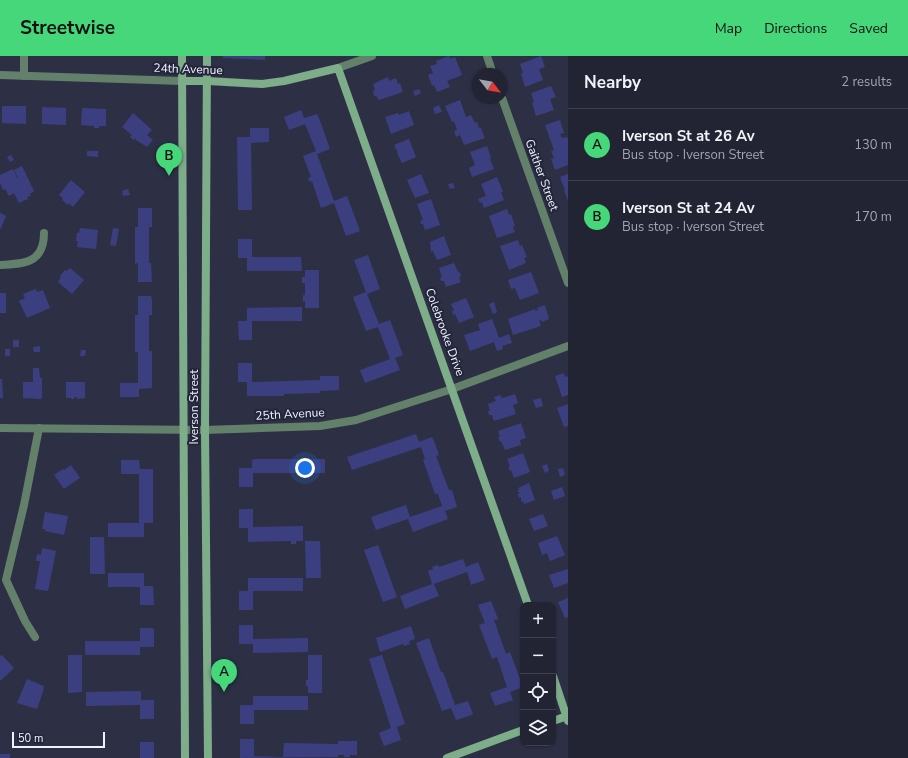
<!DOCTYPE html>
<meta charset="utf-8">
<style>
body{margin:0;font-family:"Nunito Sans",sans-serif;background:#2e3040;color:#f1f3f6}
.controls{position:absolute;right:12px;bottom:12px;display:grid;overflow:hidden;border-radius:8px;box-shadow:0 1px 3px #0004}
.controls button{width:36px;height:36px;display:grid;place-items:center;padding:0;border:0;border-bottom:1px solid #3f414f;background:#222434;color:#f1f3f6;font:20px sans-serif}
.compass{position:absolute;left:472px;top:12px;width:36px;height:36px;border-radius:50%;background:#222434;box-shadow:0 1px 3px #0004;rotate:121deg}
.scale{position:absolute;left:12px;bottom:10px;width:93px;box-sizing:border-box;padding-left:4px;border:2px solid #f0f2fd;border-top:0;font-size:11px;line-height:14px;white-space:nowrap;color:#f0f2fd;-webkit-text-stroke:3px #23263b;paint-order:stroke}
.you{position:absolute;left:305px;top:412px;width:14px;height:14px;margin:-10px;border:3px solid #fff;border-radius:50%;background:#1a73e8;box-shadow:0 0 0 6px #1a73e833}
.badge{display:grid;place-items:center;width:26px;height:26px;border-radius:50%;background:#45d77a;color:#111;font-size:13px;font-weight:700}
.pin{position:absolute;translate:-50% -33px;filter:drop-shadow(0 1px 2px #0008)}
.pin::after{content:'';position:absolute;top:21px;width:14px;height:12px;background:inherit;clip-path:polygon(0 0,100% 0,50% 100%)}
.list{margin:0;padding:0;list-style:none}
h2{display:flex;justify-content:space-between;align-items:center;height:52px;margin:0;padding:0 16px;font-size:17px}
h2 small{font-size:13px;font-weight:400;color:#a2a4ac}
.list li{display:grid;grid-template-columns:26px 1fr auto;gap:12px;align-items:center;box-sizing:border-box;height:72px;padding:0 16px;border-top:1px solid #3f414f}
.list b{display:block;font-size:15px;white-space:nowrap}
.list p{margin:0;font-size:13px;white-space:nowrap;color:#a2a4ac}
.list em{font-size:13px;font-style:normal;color:#a2a4ac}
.icon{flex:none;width:22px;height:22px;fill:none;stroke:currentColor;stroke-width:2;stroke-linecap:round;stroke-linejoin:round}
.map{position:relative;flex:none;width:568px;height:702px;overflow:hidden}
header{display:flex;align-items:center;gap:24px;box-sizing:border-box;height:56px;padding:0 20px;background:#45d77a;color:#111}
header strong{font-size:19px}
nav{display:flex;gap:22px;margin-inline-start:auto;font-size:14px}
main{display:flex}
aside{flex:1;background:#222434}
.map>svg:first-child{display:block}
.building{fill:#3b3f80}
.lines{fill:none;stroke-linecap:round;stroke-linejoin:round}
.street{stroke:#63816a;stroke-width:8}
.secondary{stroke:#7ead89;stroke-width:8}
.labels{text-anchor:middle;stroke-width:4;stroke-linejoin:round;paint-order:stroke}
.street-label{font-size:12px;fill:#f0f2fd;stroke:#23263b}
</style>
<header>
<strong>Streetwise</strong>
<nav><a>Map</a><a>Directions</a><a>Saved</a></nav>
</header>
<main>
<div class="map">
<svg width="568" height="702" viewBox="0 0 568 702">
<rect width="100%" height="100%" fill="#2d3045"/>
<g class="building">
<polygon points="223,0 265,0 265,4 223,2"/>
<polygon points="449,0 450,3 455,1 462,19 447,25 450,31 437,36 434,29 432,30 428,19 433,17 430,10 437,8 436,5"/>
<polygon points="541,0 545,11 539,13 543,24 525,31 521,18 523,17 520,8"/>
<polygon points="388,21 389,25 396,22 398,28 400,27 403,36 379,44 376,40 374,40 373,35 375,34 373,28"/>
<polygon points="551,30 556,41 550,43 554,54 536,60 532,47 534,46 531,37"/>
<polygon points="419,33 421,37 415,40 413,35"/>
<polygon points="460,44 466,61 471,59 475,67 477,66 479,72 481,72 485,82 464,89 460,79 456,81 454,75 457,74 454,65 452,66 445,50"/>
<polygon points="439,49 442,56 435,58 433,52"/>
<polygon points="2,50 26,50 26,68 2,67"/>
<polygon points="42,51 66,52 66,69 42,68"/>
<polygon points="82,52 106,53 106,70 99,70 99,72 94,72 94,70 81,69"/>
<polygon points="301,54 304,62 317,58 319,62 330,93 317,98 334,145 347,140 360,175 346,180 334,147 321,152 312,125 310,126 308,122 311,121 303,100 316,95 305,68 289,74 284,61"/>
<polygon points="409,55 414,69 391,78 385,61 398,57 399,59"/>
<polygon points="133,57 152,74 147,79 153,84 147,91 136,84 136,82 134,84 130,81 132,79 122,71"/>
<polygon points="560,64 564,77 560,78 562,82 567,81 568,83 568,109 555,114 551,103 554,102 551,95 554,94 545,69"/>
<polygon points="250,72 269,72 269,86 251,87 252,154 238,154 237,81 250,81"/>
<polygon points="409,83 416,101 402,107 397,97 398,97 394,89"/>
<polygon points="487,90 491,102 490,103 494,113 472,121 469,112 475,109 470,96"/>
<polygon points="87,95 98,95 98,101 87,100"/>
<polygon points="11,99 14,104 10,106 7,101"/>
<polygon points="22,110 34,135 30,138 31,140 27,141 28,143 19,147 14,137 9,140 5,133 3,134 0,127 0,119 13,113 17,122 18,122 14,114"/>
<polygon points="421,118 429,137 415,142 407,124"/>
<polygon points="568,118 568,145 564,134 565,134 560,121"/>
<polygon points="497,121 503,136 501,136 504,144 484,152 482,146 480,147 478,143 486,140 481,128"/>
<polygon points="71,124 85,136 73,151 69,147 68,149 62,144 63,142 59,139"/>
<polygon points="453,127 455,132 450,133 448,128"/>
<polygon points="128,133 130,139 123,140 122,135"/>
<polygon points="431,143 440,169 425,174 423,168 421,168 420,165 423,164 417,148"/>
<polygon points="138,152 152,152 152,171 149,171 149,207 151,207 152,226 138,226 138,207 135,208 135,171 138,171"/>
<polygon points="507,153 509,159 511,158 515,170 513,171 515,176 497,182 489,160"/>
<polygon points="0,157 6,160 0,174"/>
<polygon points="80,172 98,174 96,193 77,191 78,185 76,185 77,177 79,177"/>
<polygon points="113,172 119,173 116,190 110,189"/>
<polygon points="444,180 451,199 437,204 433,195 431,196 430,186"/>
<polygon points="238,183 252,183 252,201 301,201 302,215 247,215 247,202 238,202"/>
<polygon points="518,184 520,190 522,189 527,201 524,202 526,207 509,214 500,190"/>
<polygon points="368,199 380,233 367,238 379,268 390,264 403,299 395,302 400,314 365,327 360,314 390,303 378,271 366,275 353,241 366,236 354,204"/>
<polygon points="454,207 458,216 459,215 461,220 459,221 461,226 446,231 444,225 441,225 440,222 442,221 439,212"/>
<polygon points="70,212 84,224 72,238 58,226 61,221 60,220 65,214 67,215"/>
<polygon points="305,214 319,214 319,252 305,252 305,245 303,246 303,239 305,239 305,227 302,227 302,221 305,221"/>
<polygon points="531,216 539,237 520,244 515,232 511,233 508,224"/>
<polygon points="36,233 37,236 43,234 50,252 27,262 19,245 25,242 23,238"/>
<rect x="0" y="237" width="6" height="20"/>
<polygon points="138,240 151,240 152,244 152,259 149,259 149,295 152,295 152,332 139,333 139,341 120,341 120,327 138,327 138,296 135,296 135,259 138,259"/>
<polygon points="466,242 474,261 459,267 455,258 453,259 452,255 454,254 451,248"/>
<polygon points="494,246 497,256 493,258 489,248"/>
<polygon points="545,249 549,263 542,266 541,264 539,265 541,270 513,279 508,263 535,253 535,255 538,254 537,252"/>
<polygon points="302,251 302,265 252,265 252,284 239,284 238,265 247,265 247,252"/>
<polygon points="492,263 499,282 509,278 512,287 502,290 503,293 497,295 494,286 470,295 464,279 480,274 478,268"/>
<rect x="13" y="284" width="6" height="7"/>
<polygon points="40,290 40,296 34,296 33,291"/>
<rect x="5" y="293" width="5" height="7"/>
<polygon points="81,294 86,294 85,300 80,300"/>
<polygon points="238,307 252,307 252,326 320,324 320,320 339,320 339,334 320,335 320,337 284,338 284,340 247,340 247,326 238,326"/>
<polygon points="33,312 39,312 40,322 42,322 42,342 41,343 23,342 23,326 33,326"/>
<polygon points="564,317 565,321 568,320 568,339 562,341 555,320"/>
<polygon points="0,323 2,323 3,342 0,342"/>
<polygon points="66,326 85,326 85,342 77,343 77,341 74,341 74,343 71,343 71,342 66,342"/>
<polygon points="515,338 518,347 513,349 516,358 494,365 492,359 489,359 488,355 490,355 488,348 496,345 494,341 500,339 502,342"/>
<polygon points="541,342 543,350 536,352 533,344"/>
<polygon points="568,348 568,370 564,371 557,352"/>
<polygon points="521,367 526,382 520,384 521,389 505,394 501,385 500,386 498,381 500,381 498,375"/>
<polygon points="416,378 419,386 432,381 434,385 439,399 436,400 449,434 452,434 457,451 445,455 448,463 413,476 408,463 376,474 371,461 406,449 410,461 442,450 438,438 435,438 423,404 425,403 421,391 352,414 347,401"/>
<polygon points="523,397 530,416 514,422 511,414 510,415 508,411 510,410 507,403"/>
<polygon points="256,403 325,403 325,417 253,417 253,431 239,431 239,412 252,412 252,404"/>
<polygon points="121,404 139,404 140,413 153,413 153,467 144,467 144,481 108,481 108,467 139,467 139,418 121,418"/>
<polygon points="547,408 549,415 545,417 542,410"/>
<polygon points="71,409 80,422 64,433 54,419 63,413 64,414"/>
<polygon points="563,412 565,419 560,421 558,413"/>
<polygon points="529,427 535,444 524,448 523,445 521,446 521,441 519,442 518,438 520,437 517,435 519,434 518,432"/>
<polygon points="562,431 565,440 554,444 551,435"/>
<polygon points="239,453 253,453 253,471 303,470 303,485 296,485 296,488 291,488 291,485 248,486 248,472 239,472"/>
<polygon points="45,456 68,460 64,479 45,475 45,473 42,473"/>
<polygon points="543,458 548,470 534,475 529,463"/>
<polygon points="557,480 565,499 550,505 547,497 542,499 538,487"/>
<polygon points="90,481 104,481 105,518 90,518"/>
<polygon points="305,485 320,485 321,522 306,522"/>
<polygon points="378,489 397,541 383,546 364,494"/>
<polygon points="42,492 56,495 48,535 35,533 40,505 36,505 37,498 41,499"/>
<polygon points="463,503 466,511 478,506 485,524 471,529 467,516 434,528 439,540 405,553 400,540 432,528 428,515 433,513 432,511 438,509 439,511"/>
<polygon points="568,513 568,527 554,532 549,519"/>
<polygon points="108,517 144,517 144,530 153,530 154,549 140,549 140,531 108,531"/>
<polygon points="248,522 303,522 303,535 253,535 253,554 239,554 239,535 248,535"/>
<polygon points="568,542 568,561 565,562 558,546"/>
<polygon points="491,545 498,563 494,564 506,598 510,596 523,631 510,636 513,644 495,650 490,637 507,631 497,601 492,603 479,569 485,567 478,549"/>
<polygon points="239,569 253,569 253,583 308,582 308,596 253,597 253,588 239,588"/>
<polygon points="411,570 415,583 409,585 410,588 404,590 403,588 380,596 376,582"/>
<polygon points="140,572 153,572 154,575 154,591 140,591 140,599 85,599 85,585 140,585"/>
<polygon points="429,582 441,616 443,616 455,649 468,645 473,658 469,660 456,664 451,652 442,655 416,587"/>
<polygon points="2,599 14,612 0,625 0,600"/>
<polygon points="68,599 82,599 82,636 68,637"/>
<polygon points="308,599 322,599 322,637 308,637 308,630 306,630 306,624 308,624"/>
<polygon points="382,599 405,668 397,671 401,684 384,690 379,677 391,672 369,603"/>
<polygon points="27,623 44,630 43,633 44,633 37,653 17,647"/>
<polygon points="141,635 141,644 154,644 154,663 140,663 140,649 86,650 86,636"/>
<polygon points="253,640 308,640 308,654 254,654 254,668 240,668 240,649 253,649"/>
<polygon points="20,676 24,677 22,683 18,682"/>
<polygon points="240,683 254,683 254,700 283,701 284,687 338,688 338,685 357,685 357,699 350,699 350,701 344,701 344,699 338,699 338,701 240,702"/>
<rect x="140" y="686" width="14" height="16"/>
<rect x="0" y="698" width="10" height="4"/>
</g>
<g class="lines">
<g class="street">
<polyline points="24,0 24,20"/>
<polyline points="487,0 493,18"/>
<polyline points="338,12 372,0"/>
<polyline points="0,19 182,25"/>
<polyline points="502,42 568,227"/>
<path d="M 0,209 C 24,208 44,207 44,177"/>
<polyline points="0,372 205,374 320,370 356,364 452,333 568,290"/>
<polyline points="35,581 25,565 6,524 24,449 39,372"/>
</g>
<g class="secondary">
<polyline points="182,0 185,702"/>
<polyline points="207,0 205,374 208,702"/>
<polyline points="182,25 208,25 262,28 284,25 338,12 528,549"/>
<polyline points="553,620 568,665"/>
<polyline points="553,665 567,660"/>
<polyline points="447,702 523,674"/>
</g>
</g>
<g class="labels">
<g class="street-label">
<text transform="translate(188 13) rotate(2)" y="4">24th Avenue</text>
<text transform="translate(542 119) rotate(70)" y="4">Gaither Street</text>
<text transform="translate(445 276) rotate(70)" y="4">Colebrooke Drive</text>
<text transform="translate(194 351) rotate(-90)" y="4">Iverson Street</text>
<text transform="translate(290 358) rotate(-3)" y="4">25th Avenue</text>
</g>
</g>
</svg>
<div class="controls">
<button>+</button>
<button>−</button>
<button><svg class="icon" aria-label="locate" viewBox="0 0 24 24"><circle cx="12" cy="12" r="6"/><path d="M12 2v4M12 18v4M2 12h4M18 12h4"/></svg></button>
<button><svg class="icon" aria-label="layers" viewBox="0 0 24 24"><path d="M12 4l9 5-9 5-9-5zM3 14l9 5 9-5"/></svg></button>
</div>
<svg class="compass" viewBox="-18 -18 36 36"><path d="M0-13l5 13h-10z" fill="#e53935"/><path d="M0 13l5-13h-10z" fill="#a2a4ac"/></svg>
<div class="scale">50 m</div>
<div class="you"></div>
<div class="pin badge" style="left:224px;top:636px">A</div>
<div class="pin badge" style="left:169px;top:120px">B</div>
</div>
<aside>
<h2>Nearby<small>2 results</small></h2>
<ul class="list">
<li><span class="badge">A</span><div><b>Iverson St at 26 Av</b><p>Bus stop · Iverson Street</p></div><em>130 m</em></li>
<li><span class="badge">B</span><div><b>Iverson St at 24 Av</b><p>Bus stop · Iverson Street</p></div><em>170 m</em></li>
</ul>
</aside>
</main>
